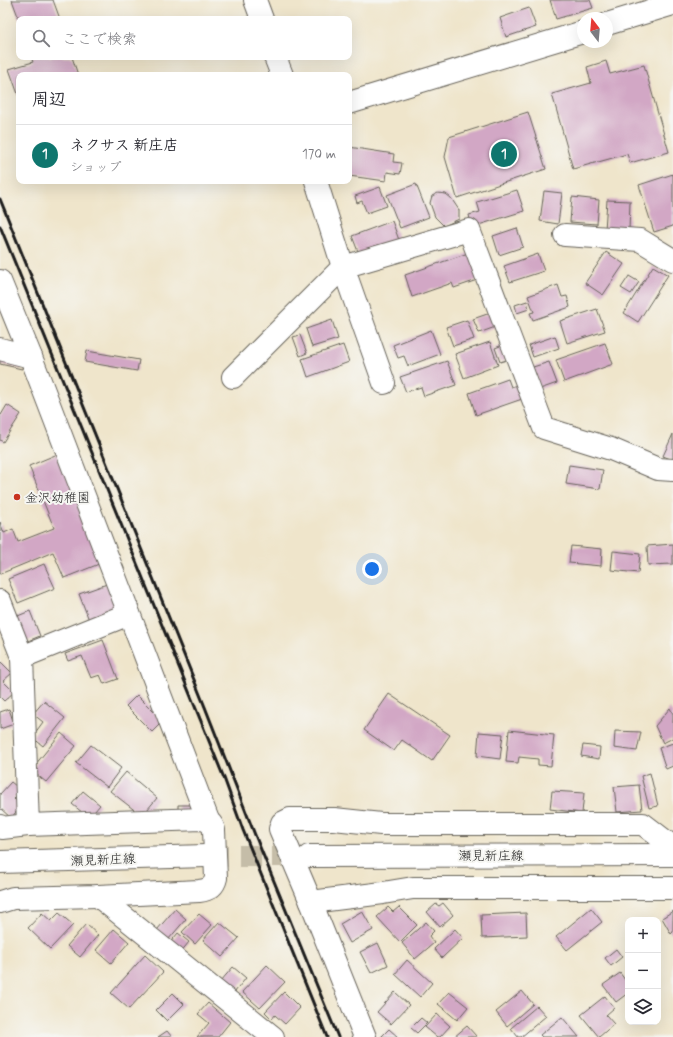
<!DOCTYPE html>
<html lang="ja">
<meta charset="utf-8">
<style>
body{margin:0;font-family:Mynerve,"Klee One",sans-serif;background:#f7f7f7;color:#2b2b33}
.controls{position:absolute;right:12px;bottom:12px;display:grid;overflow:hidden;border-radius:8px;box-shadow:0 4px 16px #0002}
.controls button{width:36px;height:36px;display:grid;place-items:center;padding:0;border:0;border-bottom:1px solid #e1e1e2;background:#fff;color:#2b2b33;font:20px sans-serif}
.compass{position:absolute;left:577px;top:12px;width:36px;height:36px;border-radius:50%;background:#fff;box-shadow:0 4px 16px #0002;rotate:344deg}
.you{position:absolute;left:372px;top:569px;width:14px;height:14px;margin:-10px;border:3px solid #fff;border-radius:50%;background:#1a73e8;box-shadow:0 0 0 6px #1a73e833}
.badge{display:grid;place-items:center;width:26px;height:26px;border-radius:50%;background:#0f766e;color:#fff;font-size:13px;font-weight:700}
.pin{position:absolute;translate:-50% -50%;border:2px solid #fff;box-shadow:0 1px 4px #0006}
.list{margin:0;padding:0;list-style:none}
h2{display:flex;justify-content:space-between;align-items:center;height:52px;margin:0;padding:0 16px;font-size:17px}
h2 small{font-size:13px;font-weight:400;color:#7c7c81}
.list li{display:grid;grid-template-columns:26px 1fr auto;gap:12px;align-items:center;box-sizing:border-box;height:60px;padding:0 16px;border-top:1px solid #e1e1e2}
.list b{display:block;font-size:15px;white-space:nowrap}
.list p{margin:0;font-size:13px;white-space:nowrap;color:#7c7c81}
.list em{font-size:13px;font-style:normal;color:#7c7c81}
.icon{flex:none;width:22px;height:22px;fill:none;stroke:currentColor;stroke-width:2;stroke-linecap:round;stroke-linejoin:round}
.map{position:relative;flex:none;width:673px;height:1037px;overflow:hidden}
.search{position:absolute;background:#fff;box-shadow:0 4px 16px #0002;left:16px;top:16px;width:336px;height:44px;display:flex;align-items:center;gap:10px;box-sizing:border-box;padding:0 14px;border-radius:8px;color:#7c7c81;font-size:15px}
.panel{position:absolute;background:#fff;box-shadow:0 4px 16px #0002;left:16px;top:72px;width:336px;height:112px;border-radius:8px}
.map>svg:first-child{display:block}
.building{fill:#d2a7c5}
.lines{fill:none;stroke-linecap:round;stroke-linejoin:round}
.major-tunnel{stroke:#c5bda8;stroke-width:22;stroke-dasharray:22 11;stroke-linecap:butt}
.minor-casing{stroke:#666259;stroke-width:24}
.major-casing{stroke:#666259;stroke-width:24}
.minor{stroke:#fff;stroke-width:22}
.major{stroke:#fff;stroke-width:22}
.rail{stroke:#1c1c1c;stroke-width:3}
.poi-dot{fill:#c8321e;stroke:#f6f6f2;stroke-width:1.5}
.labels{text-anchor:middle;stroke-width:4;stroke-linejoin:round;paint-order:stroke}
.poi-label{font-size:13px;fill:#1c1c1c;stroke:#f6f6f2;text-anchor:start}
.street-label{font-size:13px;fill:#1c1c1c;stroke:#f6f6f2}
</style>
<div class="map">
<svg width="673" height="1037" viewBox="0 0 673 1037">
<rect width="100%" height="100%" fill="#f6f6f2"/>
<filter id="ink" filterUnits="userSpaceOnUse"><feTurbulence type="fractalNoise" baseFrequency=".025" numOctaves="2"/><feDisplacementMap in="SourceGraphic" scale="8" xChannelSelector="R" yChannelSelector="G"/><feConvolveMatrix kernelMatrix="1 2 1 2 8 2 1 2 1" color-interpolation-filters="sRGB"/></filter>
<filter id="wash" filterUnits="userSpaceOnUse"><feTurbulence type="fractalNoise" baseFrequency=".012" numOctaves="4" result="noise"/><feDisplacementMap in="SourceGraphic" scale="16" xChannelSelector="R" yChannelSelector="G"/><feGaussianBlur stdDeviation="0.9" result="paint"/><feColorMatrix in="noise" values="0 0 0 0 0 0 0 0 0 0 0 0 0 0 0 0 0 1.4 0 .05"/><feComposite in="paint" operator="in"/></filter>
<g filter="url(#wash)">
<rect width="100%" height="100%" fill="#efe5cb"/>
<g id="blocks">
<g class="building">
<polygon points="12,0 53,0 60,19 19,19"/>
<polygon points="550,0 590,0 593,8 556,19"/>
<polygon points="529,8 536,27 506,37 500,18"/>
<polygon points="31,57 72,57 78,75 19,75 19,97 9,69 33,62"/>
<polygon points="606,61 610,74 644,65 669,152 630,163 627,154 573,169 552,94 591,83 587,67"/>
<polygon points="528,112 546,169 457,198 445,157 449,137"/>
<polygon points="349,147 394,154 393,162 402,163 400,174 387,172 386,181 349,176"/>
<polygon points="673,174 673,226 654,232 639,185"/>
<polygon points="416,184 429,217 400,228 387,195"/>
<polygon points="380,187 387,206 367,213 362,201 357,203 355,196"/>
<polygon points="517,190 524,211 472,227 469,215 480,212 477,202"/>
<polygon points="544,191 562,193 558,224 540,221"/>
<polygon points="438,193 446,194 451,198 459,210 459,219 444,226 435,217 430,203 432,196"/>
<polygon points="572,197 599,200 597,224 570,222"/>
<polygon points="607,200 630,201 629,231 605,230"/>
<polygon points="392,221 399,240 359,254 352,236"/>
<polygon points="517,228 523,247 499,255 493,236"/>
<polygon points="471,252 480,279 454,288 452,283 412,297 405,275"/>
<polygon points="606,252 624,264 603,295 585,283"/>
<polygon points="538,254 544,271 510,282 504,266"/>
<polygon points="653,266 668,275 638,322 624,313"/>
<polygon points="629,276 639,282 631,294 621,288"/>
<polygon points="558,285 562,297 567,296 570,307 533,320 530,313 534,312 528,296"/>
<polygon points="527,301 529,309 517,313 515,305"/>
<polygon points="597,309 605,331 567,343 560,321"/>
<polygon points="493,312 498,326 479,333 473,319"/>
<polygon points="332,320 338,339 312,347 306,329"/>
<polygon points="467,320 474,339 453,346 446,327"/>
<polygon points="431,330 440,354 408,366 404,356 398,358 393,345"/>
<polygon points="300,335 307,353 300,356 293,337"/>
<polygon points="555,336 559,348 533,357 529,345"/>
<polygon points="490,342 498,365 464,378 455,354"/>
<polygon points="508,343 513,358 500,362 495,348"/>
<polygon points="605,343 613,364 564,382 556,360"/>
<polygon points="343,345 349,362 308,377 302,359"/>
<polygon points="87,351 139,360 137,371 85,362"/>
<polygon points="0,356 23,362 22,369 0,364"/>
<polygon points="447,361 456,385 424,396 421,387 406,392 400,377"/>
<polygon points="549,362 557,383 540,389 533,367"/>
<polygon points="508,379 511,387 520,384 525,398 476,415 469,393"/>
<polygon points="7,405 21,414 3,442 0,440 0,414 1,415"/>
<polygon points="673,434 673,460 663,456"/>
<polygon points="60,453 104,562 64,578 53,552 0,574 0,522 4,533 13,529 18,542 54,528 29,466"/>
<polygon points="569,465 603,470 600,489 566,484"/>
<polygon points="673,544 673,564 648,565 647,546"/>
<polygon points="571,546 602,549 601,566 569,563"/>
<polygon points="613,551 640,554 638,573 611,570"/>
<polygon points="44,564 55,588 18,603 8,579"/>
<polygon points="107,584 117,610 89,620 79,594"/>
<polygon points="30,611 40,636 23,643 13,618"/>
<polygon points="103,640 118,679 104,684 100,675 91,678 82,656 68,661 65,654"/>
<polygon points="1,662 12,673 3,681 14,692 4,701 0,697 0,664"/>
<polygon points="389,694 450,735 432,761 402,740 394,751 364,730"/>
<polygon points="137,695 163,721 152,732 126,706"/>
<polygon points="44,701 65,718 43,746 32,737 43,722 33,714"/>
<polygon points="670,708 673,714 673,738 663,743 655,726"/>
<polygon points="9,709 14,724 0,729 0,712"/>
<polygon points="509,730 554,735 551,766 538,765 538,759 519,757 518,763 506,762"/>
<polygon points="615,731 641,732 637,751 614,748"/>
<polygon points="479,732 503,734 500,759 477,756"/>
<polygon points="61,733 76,746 46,782 31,770"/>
<polygon points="673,743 673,766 666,769 659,748"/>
<polygon points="91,745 121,768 107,787 76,763"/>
<polygon points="583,745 600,747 599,759 581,756"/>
<polygon points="126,772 157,798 142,816 110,791"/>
<polygon points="650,773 658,806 649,808 641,776"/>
<polygon points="11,782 22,791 14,799 21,806 11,818 0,808 0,794"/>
<polygon points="639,785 642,810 617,812 614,787"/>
<polygon points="83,791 100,805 89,818 72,804"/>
<polygon points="552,791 584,793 582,813 550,809"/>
<polygon points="178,805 197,805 197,814 178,815"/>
<polygon points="443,903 453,915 440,927 427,912 436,904 439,906"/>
<polygon points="388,907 393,912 399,907 417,925 400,942 377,917"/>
<polygon points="591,908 602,922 567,950 556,937"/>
<polygon points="175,909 186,919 168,940 157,930"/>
<polygon points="362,911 373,930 350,943 340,924"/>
<polygon points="673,911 673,932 671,934 662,918"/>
<polygon points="42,913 51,921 59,913 73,925 50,949 28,928"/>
<polygon points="526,913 527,936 482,938 481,915"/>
<polygon points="199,914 212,925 195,944 182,932"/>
<polygon points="219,922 239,938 222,957 203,940"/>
<polygon points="426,922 434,931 429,936 434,943 415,959 402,943"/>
<polygon points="86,924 98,935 80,957 67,946"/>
<polygon points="114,929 129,942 111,963 96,950"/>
<polygon points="455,929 463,938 442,958 434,949"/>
<polygon points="178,933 189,942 180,953 169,944"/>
<polygon points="378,943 388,965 371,973 360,952"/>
<polygon points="616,949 622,957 611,966 605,958"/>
<polygon points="145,955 163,972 129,1009 111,993"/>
<polygon points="407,960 432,983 420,997 395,974"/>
<polygon points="267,965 285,982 260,1008 242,992"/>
<polygon points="233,967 246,978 234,993 220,982"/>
<polygon points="620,973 628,984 628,993 616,1002 603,985"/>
<polygon points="522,991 533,1004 507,1026 496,1012"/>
<polygon points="284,992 300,1008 285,1024 275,1015 272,1019 265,1012"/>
<polygon points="395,992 409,1005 391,1024 377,1012"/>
<polygon points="449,992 468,1007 457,1020 438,1004"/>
<polygon points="173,993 184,1004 167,1021 156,1010"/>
<polygon points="605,996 614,1008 606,1015 614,1024 599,1037 581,1015"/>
<polygon points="208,1003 230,1022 218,1037 197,1037 209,1023 198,1014"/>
<polygon points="537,1006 546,1016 521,1037 518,1037 511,1028"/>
<polygon points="437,1014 450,1026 440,1037 437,1037 425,1027"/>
<polygon points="562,1017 579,1037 542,1037 540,1035"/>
<polygon points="421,1018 427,1023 417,1033 411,1028"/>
<polygon points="467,1026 477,1037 454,1037"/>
<polygon points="389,1029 398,1037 381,1037"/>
<polygon points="167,1031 172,1037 158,1037"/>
</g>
</g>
</g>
<g filter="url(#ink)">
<use href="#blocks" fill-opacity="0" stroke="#666259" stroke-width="1"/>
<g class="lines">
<polyline class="major-tunnel" points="206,856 309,856"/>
<defs>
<g id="minor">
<polyline points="255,0 262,19"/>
<polyline points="607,24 673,4"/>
<polyline points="275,57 282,75"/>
<polyline points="349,103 583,32"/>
<polyline points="316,181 343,267 384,383"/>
<polyline points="565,235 640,240 673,260"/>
<polyline points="0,281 31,357 208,820"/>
<polyline points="0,349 31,357"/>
<polyline points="233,377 343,267 469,230 544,428 611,449 658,469 673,470"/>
<path d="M 0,601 L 22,657 L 28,825 L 202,819 C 209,821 212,823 214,830 L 216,878 C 214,887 208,890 199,891 L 98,896 L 13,898 L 0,902"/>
<polyline points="22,657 129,614"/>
<polyline points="0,826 2,828 28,825"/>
<polyline points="98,896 273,1037"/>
<polyline points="311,902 383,893 413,888 673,888"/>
<polyline points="365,1037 311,902 280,829 282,823 290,819 334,819 381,824 643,824 673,847"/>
</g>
<g id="major">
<polyline points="309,856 673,855"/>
<polyline points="0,862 206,856"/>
</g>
</defs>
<use href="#minor" class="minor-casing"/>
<use href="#major" class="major-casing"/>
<use href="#minor" class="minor"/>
<use href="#major" class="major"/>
<g class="rail">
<polyline points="0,199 205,707 255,835 338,1037"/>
<polyline points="0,226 224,778 243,830 327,1037"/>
</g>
</g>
</g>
<circle class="poi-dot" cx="17" cy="497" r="4"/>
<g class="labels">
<g class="poi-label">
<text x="25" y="502">金沢幼稚園</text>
</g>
<g class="street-label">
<text x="491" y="860">瀬見新庄線</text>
<text transform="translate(103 859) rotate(-2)" y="5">瀬見新庄線</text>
</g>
</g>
</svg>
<div class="controls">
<button>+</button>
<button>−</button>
<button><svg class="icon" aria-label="layers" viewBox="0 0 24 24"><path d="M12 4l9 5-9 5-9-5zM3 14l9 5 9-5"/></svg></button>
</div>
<svg class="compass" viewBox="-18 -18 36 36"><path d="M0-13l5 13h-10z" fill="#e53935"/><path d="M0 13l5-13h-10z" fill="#7c7c81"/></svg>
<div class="you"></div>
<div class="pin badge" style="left:504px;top:154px">1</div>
<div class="search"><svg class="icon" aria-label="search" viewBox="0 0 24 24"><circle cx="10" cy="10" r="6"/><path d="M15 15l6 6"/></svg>ここで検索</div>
<section class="panel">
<h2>周辺<small></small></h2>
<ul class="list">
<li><span class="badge">1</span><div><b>ネクサス 新庄店</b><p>ショップ</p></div><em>170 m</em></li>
</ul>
</section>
</div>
